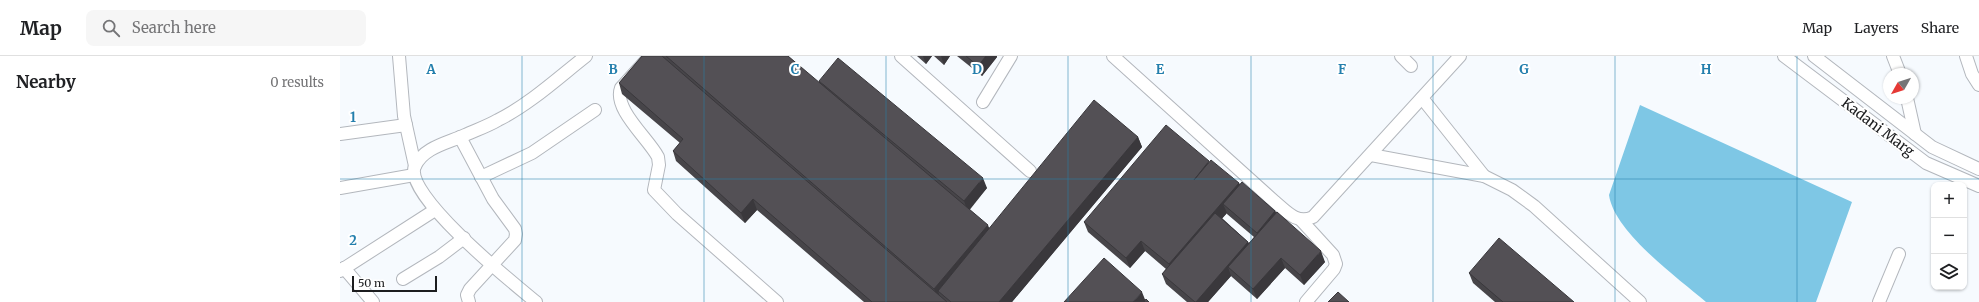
<!DOCTYPE html>
<meta charset="utf-8">
<style>
body{margin:0;font-family:Merriweather,serif;background:#f6f6f6;color:#202124}
.controls{position:absolute;right:12px;bottom:12px;display:grid;overflow:hidden;border-radius:8px;box-shadow:0 1px 3px #0004}
.controls button{width:36px;height:36px;display:grid;place-items:center;padding:0;border:0;border-bottom:1px solid #e0e0e0;background:#fff;color:#202124;font:20px sans-serif}
.compass{position:absolute;left:1543px;top:12px;width:36px;height:36px;border-radius:50%;background:#fff;box-shadow:0 1px 3px #0004;rotate:231deg}
.scale{position:absolute;left:12px;bottom:10px;width:85px;box-sizing:border-box;padding-left:4px;border:2px solid #1c1d1f;border-top:0;font-size:11px;line-height:14px;white-space:nowrap;color:#1c1d1f;-webkit-text-stroke:3px #fff;paint-order:stroke}
.list{margin:0;padding:0;list-style:none}
h2{display:flex;justify-content:space-between;align-items:center;height:52px;margin:0;padding:0 16px;font-size:17px}
h2 small{font-size:13px;font-weight:400;color:#757577}
.icon{flex:none;width:22px;height:22px;fill:none;stroke:currentColor;stroke-width:2;stroke-linecap:round;stroke-linejoin:round}
.map{position:relative;flex:none;width:1639px;height:246px;overflow:hidden}
header{display:flex;align-items:center;gap:24px;box-sizing:border-box;height:56px;padding:0 20px;background:#fff;border-bottom:1px solid #e0e0e0}
header strong{font-size:19px}
nav{display:flex;gap:22px;margin-inline-start:auto;font-size:14px}
.search{width:280px;height:36px;background:#f6f6f6;display:flex;align-items:center;gap:10px;box-sizing:border-box;padding:0 14px;border-radius:8px;color:#757577;font-size:15px}
main{display:flex}
aside{flex:1;background:#fff}
.map>svg:first-child{display:block}
.water{fill:#7ec7e5}
.lines{fill:none;stroke-linecap:round;stroke-linejoin:round}
.minor-casing{stroke:#b3b7bd;stroke-width:14}
.minor{stroke:#fff;stroke-width:12}
.wall{fill:#474549;fill-rule:evenodd}
.shaded-wall{fill:#3a383c}
.building{fill:#535055;stroke:#3a383c}
.grid{fill:none;stroke:#247fad;stroke-width:1;stroke-opacity:0.55}
.labels{text-anchor:middle;stroke-width:4;stroke-linejoin:round;paint-order:stroke}
.street-label{font-size:14px;fill:#1c1d1f;stroke:#fff}
.grid-label{font-size:13px;text-anchor:middle;font-weight:bold;fill:#247fad;stroke:#fff;stroke-width:4;stroke-linejoin:round;paint-order:stroke}
</style>
<header>
<strong>Map</strong>
<div class="search"><svg class="icon" aria-label="search" viewBox="0 0 24 24"><circle cx="10" cy="10" r="6"/><path d="M15 15l6 6"/></svg>Search here</div>
<nav><a>Map</a><a>Layers</a><a>Share</a></nav>
</header>
<main>
<aside>
<h2>Nearby<small>0 results</small></h2>
<ul class="list">
</ul>
</aside>
<div class="map">
<svg width="1639" height="246" viewBox="0 0 1639 246">
<rect width="100%" height="100%" fill="#f6fafe"/>
<path class="water" d="M 1300,49 L 1512,146 L 1476,246 L 1366,246 C 1338,222 1274,176 1269,139 Z"/>
<g class="lines">
<defs>
<g id="minor">
<polyline points="59,0 64,60 75,110"/>
<path d="M 310,0 L 281,32 C 273,53 308,82 318,101 L 319,109 L 314,134 L 337,158 L 437,246"/>
<polyline points="561,0 690,115"/>
<path d="M 773,0 L 935,146 C 946,155 957,169 973,161 L 1120,0"/>
<polyline points="1061,0 1071,10"/>
<polyline points="1444,0 1586,107 1639,130"/>
<polyline points="1474,0 1592,91 1639,113"/>
<polyline points="1553,0 1560,18"/>
<polyline points="1626,0 1632,18 1639,29"/>
<polyline points="1082,42 1144,120"/>
<polyline points="1567,42 1575,78"/>
<polyline points="643,46 671,0"/>
<polyline points="0,78 66,69"/>
<polyline points="120,81 153,143 175,173 176,178 175,184 130,233 127,239 129,246"/>
<polyline points="1031,99 1144,120 1172,134 1194,150 1300,246"/>
<polyline points="141,121 192,97 255,54"/>
<polyline points="0,132 74,119"/>
<polyline points="961,164 993,199 996,208 994,213 966,246"/>
<polyline points="4,212 33,246"/>
<polyline points="0,215 95,154"/>
<polyline points="63,223 99,201 124,182"/>
<path d="M 196,246 C 174,228 62,138 75,110 C 84,91 108,87 125,79 C 136,74 148,70 158,64 C 190,48 218,22 246,0"/>
<polyline points="1539,246 1559,198"/>
</g>
</defs>
<use href="#minor" class="minor-casing"/>
<use href="#minor" class="minor"/>
</g>
<g class="wall">
<polygon points="302,0 448,0 479,27 479,25 647,132 629,153 649,172 798,81 802,91 672,246 524,246 417,154 405,167 336,105 333,95 340,87 282,38 279,27"/>
<polygon points="577,0 592,0 586,8"/>
<polygon points="594,0 610,0 604,9"/>
<polygon points="617,0 657,0 657,1 642,20"/>
<path d="M 869,106 L 900,128 L 935,155 L 985,206 L 964,229 L 945,212 L 917,243 L 892,221 L 891,220 L 868,246 L 847,246 L 826,228 L 822,218 L 826,213 L 805,195 L 790,212 L 748,176 L 744,166 ZM 887,157 L 887,158 L 914,181 L 909,187 L 908,186 L 882,162 Z"/>
<polygon points="1129,217 1234,246 1155,246 1133,227"/>
</g>
<g class="shaded-wall">
<polygon points="583,0 592,0 586,8"/>
<polygon points="601,0 610,0 604,9"/>
<polygon points="646,0 657,0 657,1 642,20 638,10"/>
<polygon points="798,81 802,91 672,246 659,246"/>
<polygon points="643,122 647,132 628,156 624,145"/>
<polygon points="899,127 903,137 883,148 887,157 833,219 829,208"/>
<polygon points="413,143 417,154 405,167 401,157"/>
<polygon points="935,155 939,166 921,187 917,177"/>
<polygon points="648,169 652,180 598,235 600,241 598,243 594,233"/>
<polygon points="801,185 805,195 790,212 786,202"/>
<polygon points="908,186 912,196 888,211 891,220 868,246 856,246"/>
<polygon points="981,195 985,206 964,229 960,219"/>
<polygon points="941,202 945,212 917,243 913,233"/>
<polygon points="802,236 806,246 793,246"/>
</g>
<g class="building">
<polygon points="302,0 322,0 607,246 532,246 413,143 401,157 333,95 343,83 279,27"/>
<polygon points="326,0 448,0 648,169 594,233"/>
<polygon points="626,0 646,0 638,10"/>
<polygon points="498,2 643,122 624,145 479,25"/>
<polygon points="754,44 798,81 659,246 611,246 598,235"/>
<polygon points="826,69 869,105 854,124 871,104 899,127 829,208 801,185 786,202 744,166"/>
<polygon points="902,126 935,155 917,177 883,148"/>
<polygon points="937,156 981,195 960,219 941,202 913,233 888,211"/>
<polygon points="875,157 908,186 856,246 855,246 822,218"/>
<polygon points="1159,182 1234,246 1163,246 1129,217"/>
<polygon points="764,202 802,236 793,246 724,246"/>
<polygon points="998,236 1009,246 988,246"/>
<polygon points="806,243 809,246 804,246"/>
</g>
<path class="grid" d="M 182,0 L 182,246M 364,0 L 364,246M 546,0 L 546,246M 728,0 L 728,246M 911,0 L 911,246M 1093,0 L 1093,246M 1275,0 L 1275,246M 1457,0 L 1457,246M 0,123 L 1639,123"/>
<g class="labels">
<g class="street-label">
<text transform="translate(1538 71) rotate(37)" y="5">Kadani Marg</text>
</g>
</g>
<g class="grid-label">
<text x="91" y="18">A</text>
<text x="273" y="18">B</text>
<text x="455" y="18">C</text>
<text x="637" y="18">D</text>
<text x="820" y="18">E</text>
<text x="1002" y="18">F</text>
<text x="1184" y="18">G</text>
<text x="1366" y="18">H</text>
<text x="13" y="66">1</text>
<text x="13" y="189">2</text>
</g>
</svg>
<div class="controls">
<button>+</button>
<button>−</button>
<button><svg class="icon" aria-label="layers" viewBox="0 0 24 24"><path d="M12 4l9 5-9 5-9-5zM3 14l9 5 9-5"/></svg></button>
</div>
<svg class="compass" viewBox="-18 -18 36 36"><path d="M0-13l5 13h-10z" fill="#e53935"/><path d="M0 13l5-13h-10z" fill="#757577"/></svg>
<div class="scale">50 m</div>
</div>
</main>
